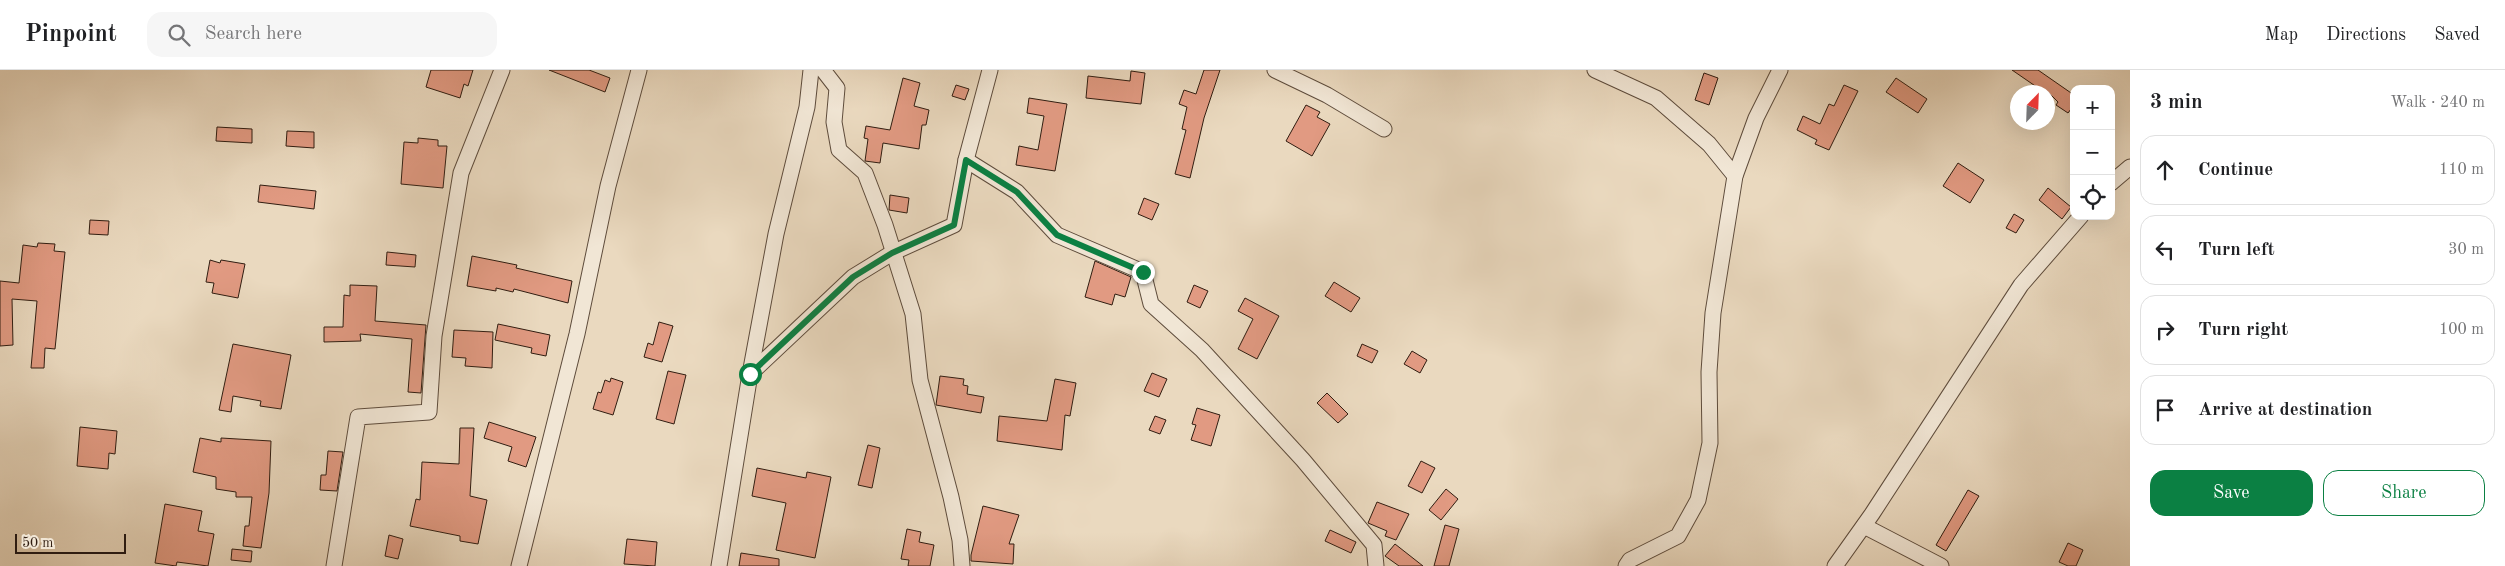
<!DOCTYPE html>
<meta charset="utf-8">
<style>
body{margin:0;font-family:"Old Standard TT",serif;background:#f6f6f6;color:#202124}
.controls{position:absolute;right:15px;top:15px;display:grid;overflow:hidden;border-radius:10px;box-shadow:0 5px 20px #0002}
.controls button{width:45px;height:45px;display:grid;place-items:center;padding:0;border:0;border-bottom:1px solid #e0e0e0;background:#fff;color:#202124;font:25px sans-serif}
.compass{position:absolute;left:2010px;top:15px;width:45px;height:45px;border-radius:50%;background:#fff;box-shadow:0 5px 20px #0002;rotate:23deg}
.scale{position:absolute;left:15px;bottom:12px;width:111px;box-sizing:border-box;padding-left:5px;border:2px solid #301d11;border-top:0;font-size:14px;line-height:18px;white-space:nowrap;color:#301d11;-webkit-text-stroke:4px #f1e6d5;paint-order:stroke}
.stop{position:absolute;width:15px;height:15px;margin:-11px;border:4px solid #0b8043;border-radius:50%;background:#fff}
.stop.end{background:#0b8043;border-color:#fff;box-shadow:0 1px 5px #0008}
.list{margin:0;padding:0;list-style:none}
h2{display:flex;justify-content:space-between;align-items:center;height:65px;margin:0;padding:0 20px;font-size:21px}
h2 small{font-size:16px;font-weight:400;color:#757577}
.list li{display:grid;grid-template-columns:32px 1fr auto;gap:15px;align-items:center;box-sizing:border-box;height:70px;margin:0 10px 10px;padding:0 10px;border:1px solid #e0e0e0;border-radius:15px}
.list b{display:block;font-size:19px;white-space:nowrap}
.list em{font-size:16px;font-style:normal;color:#757577}
.actions{display:flex;gap:10px;padding:15px 20px}
.actions a{flex:1;padding:11px 0;border:1px solid #0b8043;border-radius:15px;text-align:center;font-size:18px;color:#0b8043}
.actions .main{background:#0b8043;color:#fff}
.icon{flex:none;width:28px;height:28px;fill:none;stroke:currentColor;stroke-width:2;stroke-linecap:round;stroke-linejoin:round}
.map{position:relative;flex:none;width:2130px;height:496px;overflow:hidden}
header{display:flex;align-items:center;gap:30px;box-sizing:border-box;height:70px;padding:0 25px;background:#fff;border-bottom:1px solid #e0e0e0}
header strong{font-size:24px}
nav{display:flex;gap:28px;margin-inline-start:auto;font-size:18px}
.search{width:350px;height:45px;background:#f6f6f6;display:flex;align-items:center;gap:12px;box-sizing:border-box;padding:0 18px;border-radius:15px;color:#757577;font-size:19px}
main{display:flex}
aside{flex:1;background:#fff}
.map>svg:first-child{display:block}
.building{fill:#e19a82;stroke:#301d11}
.lines{fill:none;stroke-linecap:round;stroke-linejoin:round}
.minor-casing{stroke:#5e4c3c;stroke-width:17}
.minor{stroke:#f1e6d5;stroke-width:15}
.route{stroke:#0b8043;stroke-width:6}
</style>
<header>
<strong>Pinpoint</strong>
<div class="search"><svg class="icon" aria-label="search" viewBox="0 0 24 24"><circle cx="10" cy="10" r="6"/><path d="M15 15l6 6"/></svg>Search here</div>
<nav><a>Map</a><a>Directions</a><a>Saved</a></nav>
</header>
<main>
<div class="map">
<svg width="2130" height="496" viewBox="0 0 2130 496">
<rect width="100%" height="100%" fill="#ead9bf"/>
<filter id="stains"><feTurbulence type="fractalNoise" baseFrequency=".004" numOctaves="4"/><feColorMatrix values="0 0 0 0 .2 0 0 0 0 .09 0 0 0 0 .02 0 0 0 .5 -.17"/></filter>
<radialGradient id="worn" r=".72"><stop offset=".6" stop-color="#630" stop-opacity="0"/><stop offset="1" stop-color="#630" stop-opacity=".3"/></radialGradient>
<g class="building">
<polygon points="431,0 473,0 468,16 464,14 460,28 426,17"/>
<polygon points="549,0 589,0 610,8 605,22"/>
<polygon points="1204,0 1220,0 1204,48 1190,108 1175,104 1186,60 1182,59 1187,37 1179,34 1184,20 1196,24"/>
<polygon points="2012,0 2038,0 2074,25 2074,35 2068,43 2056,35 2058,32 2048,22 2044,22"/>
<polygon points="1131,1 1145,3 1141,34 1086,28 1088,6 1130,11"/>
<polygon points="1704,3 1718,8 1709,35 1695,30"/>
<polygon points="903,8 920,13 914,36 929,40 926,55 922,55 919,79 883,73 880,93 865,91 868,69 864,68 866,56 890,60"/>
<polygon points="1896,8 1927,29 1918,43 1886,22"/>
<polygon points="956,15 969,19 965,30 952,26"/>
<polygon points="1844,15 1858,21 1829,80 1815,74 1817,70 1797,60 1803,46 1820,54 1829,34 1834,36"/>
<polygon points="1029,28 1067,34 1055,101 1016,95 1019,76 1038,80 1044,46 1027,43"/>
<polygon points="1306,35 1320,42 1317,47 1330,54 1312,86 1286,71"/>
<polygon points="217,57 252,59 252,73 216,71"/>
<polygon points="287,61 314,62 314,78 286,76"/>
<polygon points="418,68 438,70 438,76 447,76 443,118 401,114 404,72 418,73"/>
<polygon points="1958,93 1984,110 1970,133 1943,116"/>
<polygon points="260,115 316,121 314,139 258,132"/>
<polygon points="2048,118 2071,137 2062,149 2039,130"/>
<polygon points="890,125 909,128 907,143 889,140"/>
<polygon points="1144,128 1159,134 1152,150 1138,144"/>
<polygon points="2014,144 2024,150 2016,163 2006,158"/>
<polygon points="90,150 109,151 108,165 89,164"/>
<polygon points="38,173 55,174 54,181 65,182 55,279 45,278 44,298 31,298 37,231 12,229 13,275 0,276 0,211 19,213 23,175 37,177"/>
<polygon points="387,182 416,185 415,197 386,195"/>
<polygon points="472,186 517,195 516,198 572,211 568,233 514,219 513,222 496,218 496,221 467,216"/>
<polygon points="210,190 220,193 221,190 245,194 238,228 212,223 214,213 206,212"/>
<polygon points="1095,191 1131,207 1125,227 1115,224 1112,235 1085,227"/>
<polygon points="1334,212 1360,228 1351,242 1325,226"/>
<polygon points="350,215 377,216 375,251 426,255 421,323 408,322 412,269 360,264 361,271 324,272 324,257 343,257 344,225 350,226"/>
<polygon points="1194,215 1208,221 1200,238 1187,232"/>
<polygon points="1245,228 1279,246 1257,289 1238,279 1253,249 1238,241"/>
<polygon points="659,252 673,256 662,292 644,287 648,273 653,275"/>
<polygon points="498,254 550,265 546,286 531,283 532,278 495,270"/>
<polygon points="454,260 493,262 492,298 465,296 466,288 452,287"/>
<polygon points="233,274 291,285 281,339 260,336 261,331 233,326 231,342 219,340"/>
<polygon points="1362,274 1378,281 1372,293 1357,286"/>
<polygon points="1412,281 1427,290 1420,303 1404,294"/>
<polygon points="668,301 686,305 674,354 656,349"/>
<polygon points="1152,303 1167,309 1159,327 1144,321"/>
<polygon points="940,306 964,309 963,315 968,316 967,324 984,327 981,343 936,335"/>
<polygon points="611,308 623,312 613,345 593,339 598,322 601,323 605,310 610,312"/>
<polygon points="1055,309 1076,313 1070,346 1065,345 1062,380 997,371 999,346 1047,351"/>
<polygon points="1327,323 1348,344 1338,353 1317,333"/>
<polygon points="1197,338 1220,345 1211,376 1191,370 1196,355 1192,354"/>
<polygon points="1155,346 1166,350 1160,364 1149,360"/>
<polygon points="489,352 536,367 526,397 508,391 512,377 484,368"/>
<polygon points="80,357 117,361 115,384 109,383 108,399 77,396"/>
<polygon points="460,358 474,358 470,426 487,430 478,474 460,471 460,466 410,456 416,429 420,430 422,392 459,394"/>
<polygon points="200,368 221,372 221,368 271,371 269,423 261,478 243,476 245,456 249,456 252,427 236,427 236,422 216,419 216,407 193,402"/>
<polygon points="868,375 880,378 872,418 858,415"/>
<polygon points="328,381 343,382 337,421 320,420 321,405 326,405"/>
<polygon points="1421,391 1435,398 1422,423 1408,416"/>
<polygon points="757,398 806,408 807,402 831,407 815,488 776,480 786,433 752,426"/>
<polygon points="1446,419 1458,429 1441,450 1429,440"/>
<polygon points="1968,420 1979,426 1946,481 1936,475"/>
<polygon points="1377,432 1409,444 1396,470 1385,466 1387,461 1368,453"/>
<polygon points="165,434 202,441 198,461 214,464 208,496 177,492 176,496 155,493"/>
<polygon points="983,436 1019,445 1009,474 1014,474 1013,494 971,491 971,485"/>
<polygon points="1445,455 1459,459 1449,496 1434,496"/>
<polygon points="907,459 921,462 919,472 934,475 930,496 908,496 909,490 901,489"/>
<polygon points="1330,460 1356,472 1351,483 1325,471"/>
<polygon points="389,465 403,469 398,489 385,486"/>
<polygon points="627,469 657,472 655,496 624,494"/>
<polygon points="2068,473 2083,480 2076,496 2068,496 2059,492"/>
<polygon points="1395,474 1423,496 1399,496 1385,486"/>
<polygon points="232,479 252,481 251,492 231,490"/>
<polygon points="741,483 779,489 779,496 739,496"/>
</g>
<g class="lines">
<defs>
<g id="minor">
<polyline points="823,0 837,18 834,52 839,80 865,103 885,155 913,244 920,310 951,427 960,470 962,496"/>
<polyline points="1275,0 1327,25 1384,59"/>
<polyline points="1595,0 1656,28 1709,74 1735,106"/>
<polyline points="966,90 1017,122 1057,165 1143,202 1151,234 1202,280 1303,390 1374,475 1376,496"/>
<polyline points="2111,113 2130,97"/>
<polyline points="750,304 853,207 892,183 954,155 966,90 990,0"/>
<polyline points="1864,456 1941,496"/>
<polyline points="334,496 358,347 429,342 434,266 461,103 502,0"/>
<polyline points="519,496 577,264 608,116 639,0"/>
<polyline points="719,496 750,304 776,164 807,37 811,0"/>
<polyline points="1626,496 1630,490 1678,466 1698,430 1710,373 1709,302 1713,243 1735,106 1756,48 1780,0"/>
<polyline points="1835,496 1872,444 2021,215 2081,146"/>
</g>
</defs>
<use href="#minor" class="minor-casing"/>
<use href="#minor" class="minor"/>
</g>
<g class="lines">
<polyline class="route" points="750,304 853,207 892,183 954,155 966,90 1017,122 1057,165 1143,202"/>
</g>
<rect width="100%" height="100%" filter="url(#stains)"/>
<rect width="100%" height="100%" fill="url(#worn)"/>
</svg>
<div class="controls">
<button>+</button>
<button>−</button>
<button><svg class="icon" aria-label="locate" viewBox="0 0 24 24"><circle cx="12" cy="12" r="6"/><path d="M12 2v4M12 18v4M2 12h4M18 12h4"/></svg></button>
</div>
<svg class="compass" viewBox="-18 -18 36 36"><path d="M0-13l5 13h-10z" fill="#e53935"/><path d="M0 13l5-13h-10z" fill="#757577"/></svg>
<div class="scale">50 m</div>
<div class="stop" style="left:750px;top:304px"></div>
<div class="stop end" style="left:1143px;top:202px"></div>
</div>
<aside>
<h2>3 min<small>Walk · 240 m</small></h2>
<ul class="list">
<li><svg class="icon" aria-label="ahead" viewBox="0 0 24 24"><path d="M12 20V5M6 11l6-6 6 6"/></svg><div><b>Continue</b></div><em>110 m</em></li>
<li><svg class="icon" aria-label="left" viewBox="0 0 24 24"><path d="M17 20v-9H6M10 6l-5 5 5 5"/></svg><div><b>Turn left</b></div><em>30 m</em></li>
<li><svg class="icon" aria-label="right" viewBox="0 0 24 24"><path d="M7 20v-9h11M14 6l5 5-5 5"/></svg><div><b>Turn right</b></div><em>100 m</em></li>
<li><svg class="icon" aria-label="arrive" viewBox="0 0 24 24"><path d="M6 21V4h12l-3 4 3 4H6"/></svg><div><b>Arrive at destination</b></div></li>
</ul>
<div class="actions"><a class="main">Save</a><a>Share</a></div>
</aside>
</main>
